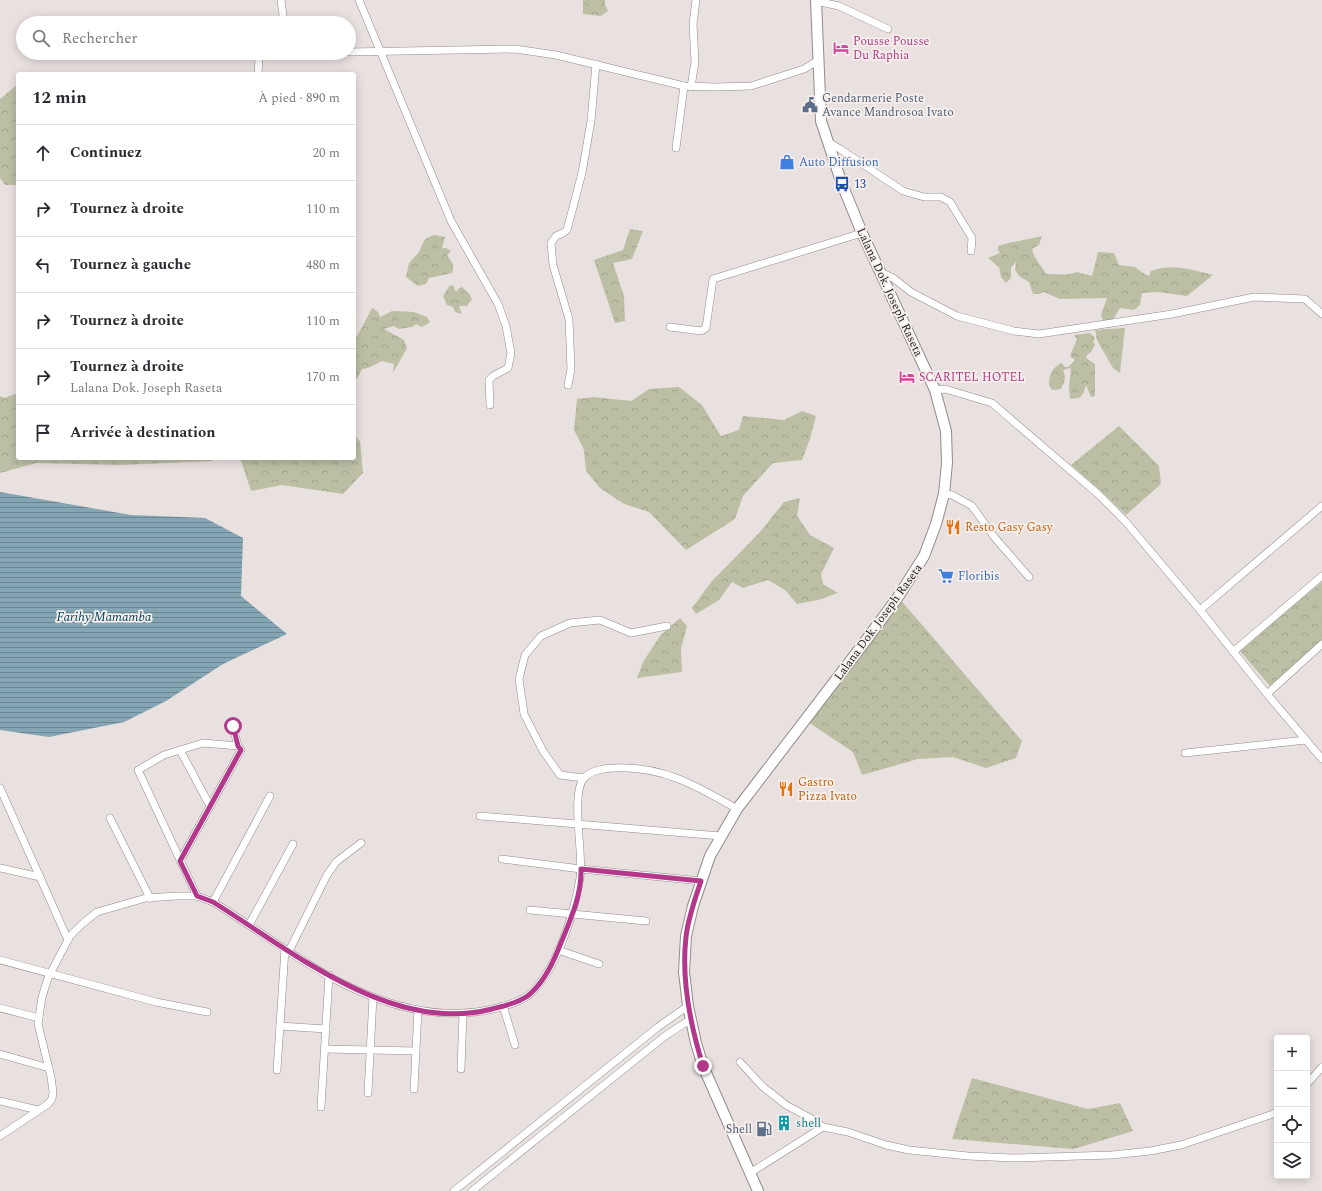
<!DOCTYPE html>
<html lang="fr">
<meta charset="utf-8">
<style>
body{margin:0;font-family:Spectral,serif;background:#f2f2f3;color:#2b2b33}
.controls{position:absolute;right:12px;bottom:12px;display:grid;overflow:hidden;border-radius:4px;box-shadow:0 2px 10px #0003}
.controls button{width:36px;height:36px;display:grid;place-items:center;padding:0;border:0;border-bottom:1px solid #e1e1e2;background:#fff;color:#2b2b33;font:20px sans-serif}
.stop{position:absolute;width:12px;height:12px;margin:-9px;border:3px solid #b3388b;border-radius:50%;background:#fff}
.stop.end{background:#b3388b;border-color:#fff;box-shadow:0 1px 4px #0008}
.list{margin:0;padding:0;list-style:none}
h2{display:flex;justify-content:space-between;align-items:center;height:52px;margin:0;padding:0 16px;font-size:17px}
h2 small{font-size:13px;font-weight:400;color:#7c7c81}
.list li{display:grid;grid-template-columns:26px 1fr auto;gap:12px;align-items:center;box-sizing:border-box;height:56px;padding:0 16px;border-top:1px solid #e1e1e2}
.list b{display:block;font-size:15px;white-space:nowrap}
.list p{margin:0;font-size:13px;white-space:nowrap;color:#7c7c81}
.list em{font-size:13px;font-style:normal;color:#7c7c81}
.icon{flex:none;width:22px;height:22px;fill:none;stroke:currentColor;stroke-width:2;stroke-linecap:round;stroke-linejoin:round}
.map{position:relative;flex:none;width:1322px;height:1191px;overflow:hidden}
.search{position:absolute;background:#fff;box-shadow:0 2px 10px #0003;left:16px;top:16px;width:340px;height:44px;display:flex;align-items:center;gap:10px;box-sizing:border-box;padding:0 14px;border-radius:22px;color:#7c7c81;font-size:15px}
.panel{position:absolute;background:#fff;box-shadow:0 2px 10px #0003;left:16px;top:72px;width:340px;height:388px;border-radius:4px}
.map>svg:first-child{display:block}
.forest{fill:url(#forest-crowns)}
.water{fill:url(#water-rules)}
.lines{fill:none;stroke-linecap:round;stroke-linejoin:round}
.street-casing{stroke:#928b89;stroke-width:8}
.secondary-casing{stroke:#928b89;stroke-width:12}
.street{stroke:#fff;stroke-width:7}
.secondary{stroke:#fff;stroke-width:10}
.route{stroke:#b3388b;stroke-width:5}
.labels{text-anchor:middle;stroke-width:3.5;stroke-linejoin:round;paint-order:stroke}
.hotel-label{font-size:12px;fill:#b23c85;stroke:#f6efec;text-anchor:start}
.service-label{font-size:12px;fill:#4e5e75;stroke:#f6efec;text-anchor:start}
.shop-label{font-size:12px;fill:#366cbe;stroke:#f6efec;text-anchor:start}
.transit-label{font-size:12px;fill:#164399;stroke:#f6efec;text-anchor:start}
.street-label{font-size:12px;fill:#282524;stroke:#f6efec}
.food-label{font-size:12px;fill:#c56008;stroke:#f6efec;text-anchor:start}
.culture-label{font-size:12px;fill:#0d838f;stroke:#f6efec;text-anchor:start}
.water-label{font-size:13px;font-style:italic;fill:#00485e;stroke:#f6efec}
</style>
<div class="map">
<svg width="1322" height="1191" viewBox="0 0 1322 1191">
<defs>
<pattern id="forest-crowns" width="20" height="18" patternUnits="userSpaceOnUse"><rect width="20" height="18" fill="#bdbfa5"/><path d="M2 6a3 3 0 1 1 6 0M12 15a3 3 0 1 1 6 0" fill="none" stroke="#a2a48e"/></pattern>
<pattern id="water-rules" width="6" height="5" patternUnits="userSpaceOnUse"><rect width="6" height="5" fill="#84a5b4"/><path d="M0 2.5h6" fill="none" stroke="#6c8692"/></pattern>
</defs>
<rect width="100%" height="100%" fill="#e9e1df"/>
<g class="forest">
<polygon points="583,0 605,0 605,5 608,11 601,16 583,14"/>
<polygon points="18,84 18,185 5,185 0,178 0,99"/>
<polygon points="630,229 643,231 632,259 613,263 624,296 625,321 615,323 594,260 623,250"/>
<path d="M 434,235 L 445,237 L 442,248 L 446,248 L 451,251 L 447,256 C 452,260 455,267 452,273 L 429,278 L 426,284 L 418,286 L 406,277 L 409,263 L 419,252 L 425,239 Z"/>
<path d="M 1042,236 L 1039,245 L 1032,249 C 1034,259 1041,265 1046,274 C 1057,274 1067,276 1077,272 L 1092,276 L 1098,252 L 1114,253 L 1119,265 L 1135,267 L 1143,273 L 1149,276 L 1151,271 C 1173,263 1191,270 1213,275 L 1187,296 L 1159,292 L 1142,293 L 1140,305 L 1134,310 L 1120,308 L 1112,321 L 1103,321 L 1101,315 L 1107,298 L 1060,299 L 1044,292 L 1039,294 L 1033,294 L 1029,282 L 1019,276 L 1015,270 L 1016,262 L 1011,267 L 1011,278 L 1006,283 L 1001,277 L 999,267 L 988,258 L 1000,253 L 998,250 L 998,246 C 1013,241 1027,240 1042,236 Z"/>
<polygon points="450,285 454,286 455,291 457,291 459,288 462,287 470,295 472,299 467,306 459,306 462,314 455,312 453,307 447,305 443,296"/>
<polygon points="372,308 378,312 380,317 392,311 414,312 427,317 430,322 422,327 416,324 412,327 399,329 393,326 384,329 404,340 407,348 393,373 394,364 382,361 368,368 362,369 357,379 354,380 355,340"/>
<polygon points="1125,328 1120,373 1113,368 1097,340 1095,330"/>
<path d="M 1090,333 L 1095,338 L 1093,341 L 1095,345 L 1091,352 L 1087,355 L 1086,358 L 1095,364 L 1095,396 L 1091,397 L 1086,385 L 1083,394 L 1079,398 L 1070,399 L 1069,388 L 1071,368 L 1066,369 L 1063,371 C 1067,378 1064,382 1061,389 L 1052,390 L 1049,385 C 1049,375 1052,368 1061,363 L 1065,367 L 1068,367 L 1075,360 L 1070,356 L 1077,339 L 1074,335 Z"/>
<polygon points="679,387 702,405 721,436 739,430 743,416 784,420 802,411 816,416 810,439 802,460 773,463 743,496 735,519 686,550 649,512 624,504 600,488 586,471 584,450 574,430 577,399 594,397 631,401 649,389"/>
<polygon points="18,393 18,458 213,458 212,461 121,465 36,463 0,473 0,396 4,398"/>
<polygon points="1119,426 1159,466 1161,484 1126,515 1101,491 1071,465"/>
<polygon points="354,434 360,441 363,473 343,494 282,485 251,491 240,458 354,458"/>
<polygon points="800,498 797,516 810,535 834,548 821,574 823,584 838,593 818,600 797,604 785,590 768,580 743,588 732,582 719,600 696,614 692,608 712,581 760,532 784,502"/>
<polygon points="1322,582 1322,640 1270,686 1240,651"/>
<polygon points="898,597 1022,741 1016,758 986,768 953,757 918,759 862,775 853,752 805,720"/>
<polygon points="680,618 687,626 681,649 682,672 637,678 643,662 660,636"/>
<polygon points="972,1078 1088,1109 1120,1103 1133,1131 1074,1149 952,1139"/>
</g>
<polygon class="water" points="0,492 131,515 205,518 243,538 241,596 287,634 223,664 166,701 124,722 49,737 0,730"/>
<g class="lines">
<defs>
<g id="street">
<polyline points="281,0 284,23"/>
<polyline points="359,0 451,221 498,304 506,326 511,353 508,368 493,376 489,380 490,405"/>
<polyline points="816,1 839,6 888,29"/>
<polyline points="349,52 515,49 556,55 684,86 715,87 751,86 804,69 817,61"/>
<polyline points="320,53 327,53"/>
<polyline points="258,74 259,58 262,54 286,54 288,53"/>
<polyline points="691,87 695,62 693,24 696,0"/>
<polyline points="828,142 840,149 903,191 924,197 941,197 950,202 972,238 971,251"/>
<polyline points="676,148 684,86"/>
<polyline points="880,272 893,278 911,292 957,316 1014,331 1039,334 1172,314 1254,297 1305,299 1322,314"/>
<polyline points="670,327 701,331 706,328 713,279 862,233"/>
<polyline points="568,385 571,369 569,319 553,265 551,243 556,236 563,233 567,230 582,173 591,121 596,64"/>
<polyline points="935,390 945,389 992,403 1098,494 1125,521 1200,610 1267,694 1322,759"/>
<polyline points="944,494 952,495 972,506 995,538 1029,577"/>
<polyline points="1200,610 1322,506"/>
<polyline points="1233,652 1322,576"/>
<polyline points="1267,694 1322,644"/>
<polyline points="180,750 210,806"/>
<polyline points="1185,753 1306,740"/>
<polyline points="584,778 560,775 543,751 524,714 519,679 525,655 541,636 570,623 600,620 631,633 667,626"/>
<polyline points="0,788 68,940"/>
<polyline points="480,816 721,836"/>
<polyline points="110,818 150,898"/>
<polyline points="502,859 581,869 701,881"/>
<polyline points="180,861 241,750 238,746 233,727"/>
<polyline points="0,868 40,877"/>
<polyline points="197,896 138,770 164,755 203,743 238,746"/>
<polyline points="213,902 270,796"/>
<polyline points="530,910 646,921"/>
<polyline points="249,925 293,844"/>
<polyline points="558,950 599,964"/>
<polyline points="289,951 327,875 336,862 361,843"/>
<polyline points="0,960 156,1002 207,1012"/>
<polyline points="503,1006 515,1045"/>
<polyline points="0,1008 39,1018"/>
<polyline points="280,1026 326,1029"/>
<polyline points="325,1049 416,1051"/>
<polyline points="0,1054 49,1068"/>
<polyline points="740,1062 762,1086 786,1105 812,1119 823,1127 848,1132 886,1145 909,1150 968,1156 1013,1158 1112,1155 1150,1151 1181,1145 1273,1114 1277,1112"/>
<polyline points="461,1069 463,1013"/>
<polyline points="277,1070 285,949"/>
<polyline points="1307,1084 1322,1067"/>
<polyline points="414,1089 418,1010"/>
<polyline points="368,1093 373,997"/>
<polyline points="0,1101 38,1110"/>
<polyline points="321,1107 329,975"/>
<path d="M 0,1136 L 48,1104 L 52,1099 L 53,1092 L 51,1077 L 38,1024 L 42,997 L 48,978 L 70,936 L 82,924 L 97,912 L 146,898 L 177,896 L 197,896 L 213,902 C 254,927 293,957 336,980 C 385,1006 442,1022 497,1008 C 508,1005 523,1001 531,993 C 558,967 574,913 580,878 C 584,855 570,794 584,778 C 591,770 606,768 615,768 C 663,766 697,786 737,809"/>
<polyline points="750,1173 823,1127"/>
<polyline points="454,1191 658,1027 688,1006"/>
<polyline points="472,1191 665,1036 691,1019"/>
</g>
<polyline id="secondary" points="758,1191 703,1066 696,1043 688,1006 684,972 686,936 693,906 710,856 737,809 867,639 898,597 924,556 936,524 944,494 947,463 946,431 935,390 862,233 842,184 821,121 816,0"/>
</defs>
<use href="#street" class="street-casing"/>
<use href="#secondary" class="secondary-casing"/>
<use href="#street" class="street"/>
<use href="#secondary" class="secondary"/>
</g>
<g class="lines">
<path class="route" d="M 233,726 L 238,746 L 241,750 L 180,861 L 197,896 L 213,902 C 292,951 392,1035 492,1009 C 504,1006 522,1002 531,993 C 543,982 552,965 558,950 C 568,925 582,897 581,869 L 701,881 C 695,899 688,918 686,937 C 681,980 690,1024 703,1066"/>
</g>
<defs>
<symbol id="hotel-bare" viewBox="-9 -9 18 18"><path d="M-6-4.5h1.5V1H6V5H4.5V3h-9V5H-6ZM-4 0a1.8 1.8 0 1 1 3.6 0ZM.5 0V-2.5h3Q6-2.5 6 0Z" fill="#d1479c" stroke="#f6efec" stroke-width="2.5" paint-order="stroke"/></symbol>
<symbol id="civic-bare" viewBox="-9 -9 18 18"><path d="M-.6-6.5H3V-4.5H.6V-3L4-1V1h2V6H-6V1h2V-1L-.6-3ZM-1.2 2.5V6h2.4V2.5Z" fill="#5c6f8a" stroke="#f6efec" stroke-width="2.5" paint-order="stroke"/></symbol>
<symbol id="shop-bare" viewBox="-9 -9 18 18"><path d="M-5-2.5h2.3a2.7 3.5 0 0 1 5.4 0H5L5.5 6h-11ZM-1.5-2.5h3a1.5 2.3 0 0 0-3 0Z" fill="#3f7fe0" stroke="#f6efec" stroke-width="2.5" paint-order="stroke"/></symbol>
<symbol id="bus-bare" viewBox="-9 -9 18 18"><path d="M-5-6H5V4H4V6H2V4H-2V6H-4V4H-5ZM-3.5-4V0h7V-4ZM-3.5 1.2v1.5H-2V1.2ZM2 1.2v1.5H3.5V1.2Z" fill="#1a4fb4" stroke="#f6efec" stroke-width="2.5" paint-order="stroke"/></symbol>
<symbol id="restaurant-bare" viewBox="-9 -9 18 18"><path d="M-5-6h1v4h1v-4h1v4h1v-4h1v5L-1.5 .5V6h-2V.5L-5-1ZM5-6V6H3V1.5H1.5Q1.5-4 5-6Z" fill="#e8710a" stroke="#f6efec" stroke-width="2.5" paint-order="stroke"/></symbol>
<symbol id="supermarket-bare" viewBox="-9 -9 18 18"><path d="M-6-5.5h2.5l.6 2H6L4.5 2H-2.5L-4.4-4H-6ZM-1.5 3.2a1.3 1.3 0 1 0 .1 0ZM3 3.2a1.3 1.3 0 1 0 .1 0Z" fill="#3f7fe0" stroke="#f6efec" stroke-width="2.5" paint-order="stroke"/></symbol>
<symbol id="building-bare" viewBox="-9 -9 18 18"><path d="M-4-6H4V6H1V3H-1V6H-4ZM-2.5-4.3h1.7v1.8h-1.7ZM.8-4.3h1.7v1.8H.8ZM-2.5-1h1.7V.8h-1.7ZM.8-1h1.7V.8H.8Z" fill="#0f9aa8" stroke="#f6efec" stroke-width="2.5" paint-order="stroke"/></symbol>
<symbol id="fuel-bare" viewBox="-9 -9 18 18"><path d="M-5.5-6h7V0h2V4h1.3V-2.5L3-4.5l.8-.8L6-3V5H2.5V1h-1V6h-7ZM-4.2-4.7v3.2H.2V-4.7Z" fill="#5c6f8a" stroke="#f6efec" stroke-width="2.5" paint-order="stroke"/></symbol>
</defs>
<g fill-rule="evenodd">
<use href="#hotel-bare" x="830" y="37" width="22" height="22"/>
<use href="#civic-bare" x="799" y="94" width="22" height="22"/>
<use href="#shop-bare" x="776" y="151" width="22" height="22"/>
<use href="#bus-bare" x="831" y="173" width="22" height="22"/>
<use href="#hotel-bare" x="896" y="366" width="22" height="22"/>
<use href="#restaurant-bare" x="942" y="516" width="22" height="22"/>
<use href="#supermarket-bare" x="935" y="565" width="22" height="22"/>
<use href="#restaurant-bare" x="775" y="778" width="22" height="22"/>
<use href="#building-bare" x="773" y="1112" width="22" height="22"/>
<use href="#fuel-bare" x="753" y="1118" width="22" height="22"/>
</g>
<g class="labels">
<g class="hotel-label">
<text x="853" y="45">Pousse Pousse<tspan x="853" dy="14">Du Raphia</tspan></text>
<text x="919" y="381">SCARITEL HOTEL</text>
</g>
<g class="service-label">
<text x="822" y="102">Gendarmerie Poste<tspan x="822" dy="14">Avance Mandrosoa Ivato</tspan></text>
<text x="752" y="1133" text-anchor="end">Shell</text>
</g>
<g class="shop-label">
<text x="799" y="166">Auto Diffusion</text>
<text x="958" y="580">Floribis</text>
</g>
<g class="transit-label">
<text x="854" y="188">13</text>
</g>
<g class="street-label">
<text transform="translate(890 292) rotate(65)" y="4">Lalana Dok. Joseph Raseta</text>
<text transform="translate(878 622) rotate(-54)" y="4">Lalana Dok. Joseph Raseta</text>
</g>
<g class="food-label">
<text x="965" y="531">Resto Gasy Gasy</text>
<text x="798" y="786">Gastro<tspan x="798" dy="14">Pizza Ivato</tspan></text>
</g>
<g class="culture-label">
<text x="796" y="1127">shell</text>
</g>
<g class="water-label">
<text x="104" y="621">Farihy Mamamba</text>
</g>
</g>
</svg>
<div class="controls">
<button>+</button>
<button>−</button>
<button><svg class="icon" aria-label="locate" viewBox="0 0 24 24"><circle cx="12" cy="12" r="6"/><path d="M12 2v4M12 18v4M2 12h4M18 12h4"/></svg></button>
<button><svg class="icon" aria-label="layers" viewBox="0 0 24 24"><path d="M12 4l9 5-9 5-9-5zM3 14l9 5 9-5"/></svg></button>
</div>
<div class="stop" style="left:233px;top:726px"></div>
<div class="stop end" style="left:703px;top:1066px"></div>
<div class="search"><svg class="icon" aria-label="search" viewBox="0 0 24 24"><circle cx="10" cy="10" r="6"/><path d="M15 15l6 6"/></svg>Rechercher</div>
<section class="panel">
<h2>12 min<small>À pied · 890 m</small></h2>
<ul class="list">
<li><svg class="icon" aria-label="ahead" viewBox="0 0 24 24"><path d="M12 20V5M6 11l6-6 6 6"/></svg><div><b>Continuez</b></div><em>20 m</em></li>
<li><svg class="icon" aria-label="right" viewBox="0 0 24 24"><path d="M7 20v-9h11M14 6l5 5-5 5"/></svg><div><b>Tournez à droite</b></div><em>110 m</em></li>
<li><svg class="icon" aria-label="left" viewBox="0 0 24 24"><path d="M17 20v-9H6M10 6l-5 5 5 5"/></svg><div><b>Tournez à gauche</b></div><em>480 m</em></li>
<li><svg class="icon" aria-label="right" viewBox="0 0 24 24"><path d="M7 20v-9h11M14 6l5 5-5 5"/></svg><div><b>Tournez à droite</b></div><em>110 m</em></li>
<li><svg class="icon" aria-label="right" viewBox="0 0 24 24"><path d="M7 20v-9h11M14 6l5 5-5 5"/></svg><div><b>Tournez à droite</b><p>Lalana Dok. Joseph Raseta</p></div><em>170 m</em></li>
<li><svg class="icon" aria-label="arrive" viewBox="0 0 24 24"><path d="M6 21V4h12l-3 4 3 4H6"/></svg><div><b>Arrivée à destination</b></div></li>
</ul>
</section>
</div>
